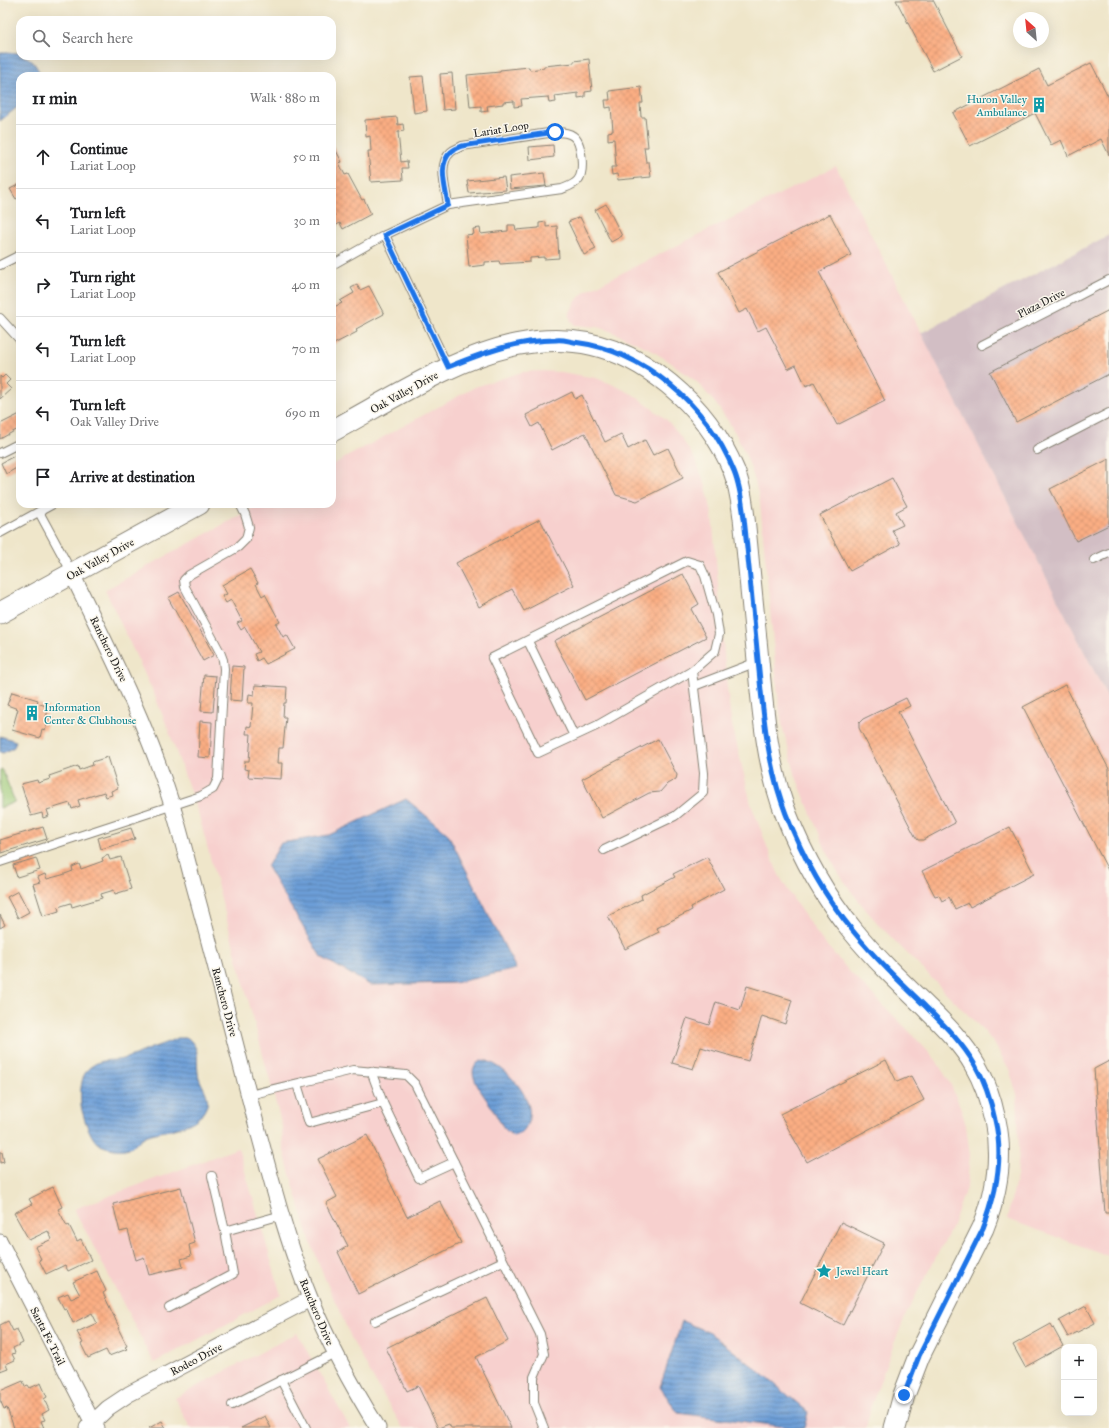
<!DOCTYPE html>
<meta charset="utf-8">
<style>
body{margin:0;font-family:"IM FELL Great Primer",serif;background:#f2f2f2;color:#202124}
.controls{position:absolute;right:12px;bottom:12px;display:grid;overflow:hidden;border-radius:8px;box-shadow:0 4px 16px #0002}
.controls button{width:36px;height:36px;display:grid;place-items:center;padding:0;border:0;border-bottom:1px solid #e0e0e0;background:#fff;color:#202124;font:20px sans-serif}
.compass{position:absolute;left:1013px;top:12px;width:36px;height:36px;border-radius:50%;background:#fff;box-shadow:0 4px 16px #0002;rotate:333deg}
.stop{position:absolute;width:12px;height:12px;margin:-9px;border:3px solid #1a73e8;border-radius:50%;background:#fff}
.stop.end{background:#1a73e8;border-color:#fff;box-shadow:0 1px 4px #0008}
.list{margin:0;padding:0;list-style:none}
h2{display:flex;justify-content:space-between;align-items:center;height:52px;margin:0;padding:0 16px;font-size:17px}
h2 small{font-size:13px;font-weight:400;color:#757577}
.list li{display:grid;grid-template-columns:26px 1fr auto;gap:12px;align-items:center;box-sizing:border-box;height:64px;padding:0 16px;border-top:1px solid #e0e0e0}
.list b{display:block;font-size:15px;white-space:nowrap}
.list p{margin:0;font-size:13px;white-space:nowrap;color:#757577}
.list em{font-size:13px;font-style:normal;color:#757577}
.icon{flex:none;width:22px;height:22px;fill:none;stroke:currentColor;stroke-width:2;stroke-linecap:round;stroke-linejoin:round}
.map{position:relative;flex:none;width:1109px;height:1428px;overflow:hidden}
.search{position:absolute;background:#fff;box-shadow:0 4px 16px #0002;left:16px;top:16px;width:320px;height:44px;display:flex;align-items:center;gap:10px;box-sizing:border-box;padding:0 14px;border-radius:12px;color:#757577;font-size:15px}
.panel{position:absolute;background:#fff;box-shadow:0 4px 16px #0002;left:16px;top:72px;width:320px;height:436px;border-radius:12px}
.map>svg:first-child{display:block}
.built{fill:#f7d0ce}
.industrial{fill:#d2bec4}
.pitch{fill:#9cc977;stroke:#5c724a}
.water{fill:url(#water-rules);stroke:#445d7a}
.building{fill:url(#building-cross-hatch)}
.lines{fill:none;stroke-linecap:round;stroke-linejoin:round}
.lane-casing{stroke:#868173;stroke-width:10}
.street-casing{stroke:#868173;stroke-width:17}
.secondary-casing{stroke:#868173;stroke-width:23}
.lane{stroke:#fff;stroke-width:8}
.street{stroke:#fff;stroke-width:15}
.secondary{stroke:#fff;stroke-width:21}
.route{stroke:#1a73e8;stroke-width:5}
.labels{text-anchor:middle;stroke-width:3;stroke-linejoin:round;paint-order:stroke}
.culture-label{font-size:11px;fill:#0d838f;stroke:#fbf7ec;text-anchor:start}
.street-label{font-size:11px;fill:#1c1c1c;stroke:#fbf7ec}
</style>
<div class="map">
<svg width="1109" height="1428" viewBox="0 0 1109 1428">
<defs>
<pattern id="water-rules" width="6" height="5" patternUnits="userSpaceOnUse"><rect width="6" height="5" fill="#6c9ed7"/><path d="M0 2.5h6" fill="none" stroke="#5880ae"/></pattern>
<pattern id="building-cross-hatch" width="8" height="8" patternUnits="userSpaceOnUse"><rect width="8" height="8" fill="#fbae83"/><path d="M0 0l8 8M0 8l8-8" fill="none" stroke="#d79571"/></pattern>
</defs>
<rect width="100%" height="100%" fill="#fbf7ec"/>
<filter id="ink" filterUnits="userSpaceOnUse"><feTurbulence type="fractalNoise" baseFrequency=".025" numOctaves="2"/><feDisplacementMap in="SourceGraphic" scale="8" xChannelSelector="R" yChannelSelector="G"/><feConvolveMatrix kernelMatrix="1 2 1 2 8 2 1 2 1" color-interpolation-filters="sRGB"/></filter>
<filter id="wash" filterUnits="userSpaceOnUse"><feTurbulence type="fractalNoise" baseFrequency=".012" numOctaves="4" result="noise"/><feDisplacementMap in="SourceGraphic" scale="16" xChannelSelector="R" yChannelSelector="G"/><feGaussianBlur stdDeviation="0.9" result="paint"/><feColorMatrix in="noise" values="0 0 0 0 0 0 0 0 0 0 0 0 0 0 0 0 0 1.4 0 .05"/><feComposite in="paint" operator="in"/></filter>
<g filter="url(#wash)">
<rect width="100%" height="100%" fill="#efe6ca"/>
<g class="built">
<polygon points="836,166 1109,700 1109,1256 1007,1219 1017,1176 1019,1149 1017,1094 1009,1069 995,1045 985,1032 880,926 866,910 851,891 836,869 825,848 796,777 783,729 779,706 760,502 755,481 749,463 737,436 728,421 715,403 698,383 673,364 648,348 610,331 597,327 575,325 571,322 569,314 576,301 584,292"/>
<polygon points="542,371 561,372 596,378 614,385 634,395 667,420 680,436 695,459 706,486 712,514 727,687 731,720 751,804 770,854 779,875 795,902 821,939 849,971 908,1030 935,1059 950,1083 962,1111 966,1126 970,1155 967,1185 953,1225 907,1312 893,1346 871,1406 866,1428 403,1428 373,1378 353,1342 322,1272 310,1240 290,1174 283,1147 282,1126 199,816 167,726 154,694 105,590 260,504 332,504 332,465 475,387 522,372"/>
<polygon points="238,1148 253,1198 281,1295 154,1363 74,1209"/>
<polygon points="297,1333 350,1428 190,1428 175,1398"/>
</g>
<polygon class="industrial" points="1109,235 1109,700 921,333"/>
<polygon class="pitch" points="2,769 15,802 0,808 0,770"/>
<g class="water">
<path d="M 0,53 L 18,53 L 20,54 L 20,56 C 31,56 35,64 40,73 L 39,76 L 20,76 L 20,105 L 0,121 Z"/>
<polygon points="0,736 16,741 14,747 3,753 0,752"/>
<polygon points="406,799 448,834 516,969 454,983 370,985 321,957 267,867 281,843 329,835"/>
<path d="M 177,1038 L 188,1038 C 201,1050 196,1057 198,1073 C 199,1084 210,1093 207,1105 C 199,1129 167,1129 148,1135 C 139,1138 135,1148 125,1149 C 118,1151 101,1147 96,1142 C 89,1134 83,1116 81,1106 C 80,1095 80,1076 89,1068 C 105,1056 111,1063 126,1058 C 133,1056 139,1053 146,1050 C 156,1046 167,1043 177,1038 Z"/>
<path d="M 484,1060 C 505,1065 537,1099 528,1122 C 525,1131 521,1134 513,1136 C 501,1128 498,1117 491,1106 C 484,1095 459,1067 484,1060 Z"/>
<polygon points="682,1321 710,1333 759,1371 808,1412 804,1428 794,1428 678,1413 660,1387"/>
</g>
<g id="blocks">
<g class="building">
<polygon points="896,0 933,0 962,56 933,71"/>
<polygon points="589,59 592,91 585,92 585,97 578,98 578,93 555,96 556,102 549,103 548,97 521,99 522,106 514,107 514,101 503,102 503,104 487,106 488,111 481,112 481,106 470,107 467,75 500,72 500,70 529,67 530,70 544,68 544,66 574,63 574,61"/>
<polygon points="1091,63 1109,98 1109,155 1101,139 1068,156 1061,140 1051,145 1035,113 970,146 953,113 1039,69 1047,85"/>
<polygon points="452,73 455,109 443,110 440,74"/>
<polygon points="423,76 427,111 414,113 410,77"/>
<polygon points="641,87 643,103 640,103 641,117 645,117 648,147 644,147 646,162 649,162 651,177 618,180 617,174 612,175 611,167 616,167 614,139 608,140 608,132 613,131 611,107 606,108 605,100 610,100 609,91"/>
<polygon points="397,117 398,125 403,124 404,131 398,132 401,162 407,161 408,168 402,168 403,180 371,182 368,151 371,151 370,136 366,137 365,120"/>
<polygon points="332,143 342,162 339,163 345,175 348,174 362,200 364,199 371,214 343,229 340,223 335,226 332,220 332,218 335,216 332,210"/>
<polygon points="553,145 554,157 530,160 529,147"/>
<polygon points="544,173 546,186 510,189 509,177"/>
<polygon points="504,177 506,190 469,193 467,181"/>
<polygon points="20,184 20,197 16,199 10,189"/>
<polygon points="606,204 622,236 611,242 595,210"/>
<polygon points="830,214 851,255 819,272 885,401 837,425 814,382 806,386 796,365 788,369 766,327 758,331 747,309 739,313 718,272"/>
<polygon points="580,217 596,249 584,255 568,222"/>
<polygon points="546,222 546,227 557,226 559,258 544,259 544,257 530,258 530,262 500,264 499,261 485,262 485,265 469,267 466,235 474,234 473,229 480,228 481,234 497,232 508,231 508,225 515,225 516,230 539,228 539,223"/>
<polygon points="357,285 360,290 369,286 384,314 356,329 357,332 332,345 332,308 342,303 340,301 354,293 351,288"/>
<polygon points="1109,310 1109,374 1016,422 990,372"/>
<polygon points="5,375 10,380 6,384 11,389 0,399 0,376 2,378"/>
<polygon points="572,392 575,399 582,395 605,442 621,434 628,449 645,440 653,455 668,448 683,478 637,501 616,495 585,433 552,450 539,423 532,427 526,415"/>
<polygon points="20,414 20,428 0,439 0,424"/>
<polygon points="20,453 20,466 6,474 1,463"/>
<polygon points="1109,459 1109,525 1076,541 1050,489"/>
<polygon points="892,478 907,506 896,512 903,525 892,530 900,544 850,571 820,515"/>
<polygon points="540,519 574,585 524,611 512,589 479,607 456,563"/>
<polygon points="250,569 258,583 256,584 262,596 265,594 280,622 276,624 283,637 287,635 295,649 266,664 262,658 257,661 254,654 259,652 245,627 241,630 237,623 242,621 231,600 226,603 222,596 227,594 222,585"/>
<polygon points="683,574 699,604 691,609 706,637 585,700 554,641"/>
<polygon points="179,592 214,655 203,661 168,598"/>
<polygon points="232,666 244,667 242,701 230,700"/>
<polygon points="204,675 216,676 213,712 201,711"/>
<polygon points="255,685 287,687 286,703 284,703 283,717 286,717 283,748 279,748 278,763 282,763 281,779 248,777 249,770 244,769 245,761 249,761 251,734 246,734 247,726 251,727 253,703 248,703 249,694 254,695"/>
<polygon points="1065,685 1109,769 1109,872 1023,707"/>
<polygon points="12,692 38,700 37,703 49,707 46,717 49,718 45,730 42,729 40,738 12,730 18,709 7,705"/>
<polygon points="906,698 910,706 898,712 955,823 923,840 918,840 915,836 859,728 859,723 863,719"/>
<polygon points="200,721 212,722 210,758 198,757"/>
<polygon points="658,739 677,775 676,779 667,784 660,792 649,793 602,818 582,779"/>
<polygon points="108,757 118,788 111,791 112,795 106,797 104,792 78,800 80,806 72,809 70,803 47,810 49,816 43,818 42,813 31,816 21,784 37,780 38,783 50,779 49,776 78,766 79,770 93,765 92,762"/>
<polygon points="43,827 47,839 1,853 0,840"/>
<polygon points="1010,827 1034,874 970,907 968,903 955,909 949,897 942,901 939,895 935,896 922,871"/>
<polygon points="131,828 135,839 101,849 98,838"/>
<polygon points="108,855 110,860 121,857 131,889 115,894 114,890 101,894 102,898 72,907 71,903 58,907 59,911 43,916 33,884 40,882 38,877 45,874 47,879 62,875 73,871 72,867 79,864 81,869 103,861 102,858"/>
<polygon points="707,857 724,889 691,907 692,910 657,928 659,932 625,949 608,916 642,899 641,895 675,877 673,874"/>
<polygon points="36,858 40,870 17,877 13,865"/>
<polygon points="18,891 29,912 18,918 7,897"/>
<polygon points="0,915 5,925 0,928"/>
<polygon points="747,986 792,1000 785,1024 762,1016 748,1061 701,1047 693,1069 672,1063 687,1018 709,1025 716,1002 740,1010"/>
<polygon points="886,1060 897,1082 911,1076 924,1100 807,1162 780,1114"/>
<polygon points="1109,1061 1109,1213 1105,1213 1094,1069"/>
<polygon points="367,1135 407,1217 440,1201 461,1243 358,1294 338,1252 348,1246 326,1203 337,1197 318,1159"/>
<polygon points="0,1152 2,1152 4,1162 0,1163"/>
<polygon points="53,1187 62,1207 58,1209 67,1226 69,1225 77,1241 81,1239 91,1260 68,1271 65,1265 46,1274 39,1260 41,1259 35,1247 52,1239 48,1231 29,1240 14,1213 32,1204 29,1199"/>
<polygon points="181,1187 195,1243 189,1245 191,1256 181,1259 183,1267 149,1275 144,1257 136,1260 128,1230 120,1232 113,1204"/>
<polygon points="841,1222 884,1243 843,1325 800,1303"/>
<polygon points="97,1271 106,1291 103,1293 119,1327 118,1328 127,1346 125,1347 127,1349 109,1356 106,1350 88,1358 81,1344 83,1343 77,1332 97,1323 92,1313 73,1323 66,1308 64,1309 58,1297 68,1293 71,1299 80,1295 73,1282"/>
<polygon points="487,1298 508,1341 476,1357 511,1428 451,1428 449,1424 438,1428 418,1386 407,1391 386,1348"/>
<polygon points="1086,1306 1095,1323 1068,1337 1059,1321"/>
<polygon points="8,1321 13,1331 17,1329 23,1343 13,1348 15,1353 12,1354 15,1360 6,1364 8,1368 0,1371 0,1325"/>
<polygon points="1051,1324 1063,1346 1025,1367 1013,1345"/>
<polygon points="23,1381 25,1386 28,1385 30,1388 41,1383 47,1397 44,1399 49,1410 42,1414 45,1420 41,1421 44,1428 14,1428 7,1408 4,1409 0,1400 0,1391"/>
<polygon points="265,1416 271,1428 241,1428"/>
<polygon points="162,1421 166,1428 149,1428"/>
</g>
</g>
</g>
<g filter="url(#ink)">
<use href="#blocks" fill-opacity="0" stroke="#868173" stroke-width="1"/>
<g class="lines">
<defs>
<g id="lane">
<path d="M 555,132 C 560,132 568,132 573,136 C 582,142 585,171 578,180 C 574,185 567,187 562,189 L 448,205 C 446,189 437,164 451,152 C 454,149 459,148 462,146 Z"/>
<polyline points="385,235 448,367"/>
<polyline points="0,265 20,255"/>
<polyline points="332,265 385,235 448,205"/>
<polyline points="0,318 20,340"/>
<polyline points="982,345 1109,280"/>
<polyline points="1037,450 1109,413"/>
<polyline points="0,453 20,443"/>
<polyline points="39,512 72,573"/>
<polyline points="0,533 53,504"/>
<polyline points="1094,560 1109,553"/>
<polygon points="687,561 700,565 705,576 716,615 719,634 715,651 692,671 596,726 538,753 492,658"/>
<polyline points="528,641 574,736"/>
<polyline points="694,686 757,662"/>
<polyline points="604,850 675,816 703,793 704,773 692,671"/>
<polyline points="0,862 201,796 213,789 218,779 224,669 223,660 220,652 185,587 184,580 189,575 238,547 246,539 249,527 245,514 240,504"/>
<polyline points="297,1084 309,1123 383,1103 371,1071"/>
<polyline points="249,1095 353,1070 406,1075 415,1084 540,1334 544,1354 534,1377 534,1403 544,1428"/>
<polyline points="383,1103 419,1178 454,1162"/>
<polyline points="212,1176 225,1231"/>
<polyline points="169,1308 233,1274 225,1231 282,1215"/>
<polyline points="375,1321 503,1261"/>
<polyline points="281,1380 306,1428"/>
<polyline points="232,1405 335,1353"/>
</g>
<g id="street">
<path d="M 72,574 C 109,650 147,724 172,805 C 181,834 188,864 196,893 C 217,970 236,1047 256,1123 C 272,1182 287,1242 310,1298 C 329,1344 352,1386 378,1428"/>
<polyline points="0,1242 92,1421 97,1428"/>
<polyline points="87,1428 108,1408 129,1394 310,1299"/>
</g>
<g id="secondary">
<path d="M 332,431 C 441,372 553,288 669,384 C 697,407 720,437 734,471 C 740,486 742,502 744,518 C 749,565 753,612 758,660 C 763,712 767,765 786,814 C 802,855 825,897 853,931 C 874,957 899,981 924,1005 C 942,1023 962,1042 975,1065 C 985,1082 991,1101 995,1120 C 1003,1157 997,1193 983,1228 L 919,1356 L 904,1395 L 895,1428"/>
<polyline points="0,613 199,504"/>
</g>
</defs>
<use href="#lane" class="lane-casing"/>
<use href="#street" class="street-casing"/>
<use href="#secondary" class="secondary-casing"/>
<use href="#lane" class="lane"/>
<use href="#street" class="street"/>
<use href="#secondary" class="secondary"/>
</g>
</g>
<g class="lines" filter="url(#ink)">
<path class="route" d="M 555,132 L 462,146 C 459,147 454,149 451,152 C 437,164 446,189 448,205 L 385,235 L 448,367 C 483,353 517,340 556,340 C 562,339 568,341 574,342 C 645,351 707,405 734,471 C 740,486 742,502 744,518 C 749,565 753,612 758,660 C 763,712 767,765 786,814 C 802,855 825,897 853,931 C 874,957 899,981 924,1005 C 942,1023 962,1042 975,1065 C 985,1082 991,1101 995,1120 C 1004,1157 997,1193 983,1228 L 919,1356 L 904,1395"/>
</g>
<defs>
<symbol id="building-bare" viewBox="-9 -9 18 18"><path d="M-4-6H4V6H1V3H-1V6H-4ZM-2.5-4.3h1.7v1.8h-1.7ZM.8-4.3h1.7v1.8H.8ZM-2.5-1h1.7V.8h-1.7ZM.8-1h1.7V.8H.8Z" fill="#0f9aa8" stroke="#fbf7ec" stroke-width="2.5" paint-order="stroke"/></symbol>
<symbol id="sight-bare" viewBox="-9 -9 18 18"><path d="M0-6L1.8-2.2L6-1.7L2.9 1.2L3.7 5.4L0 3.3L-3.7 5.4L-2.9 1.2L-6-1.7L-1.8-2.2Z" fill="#0f9aa8" stroke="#fbf7ec" stroke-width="2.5" paint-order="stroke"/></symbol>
</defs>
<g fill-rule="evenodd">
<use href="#building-bare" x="1028" y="94" width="22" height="22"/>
<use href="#building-bare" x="21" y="702" width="22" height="22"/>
<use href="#sight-bare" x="813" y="1260" width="22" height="22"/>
</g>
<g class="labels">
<g class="culture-label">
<text x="1027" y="103" text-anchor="end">Huron Valley<tspan x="1027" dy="13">Ambulance</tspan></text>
<text x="44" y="711">Information<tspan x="44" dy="13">Center &amp; Clubhouse</tspan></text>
<text x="836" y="1275">Jewel Heart</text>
</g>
<g class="street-label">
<text transform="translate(501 129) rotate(-9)" y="4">Lariat Loop</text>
<text transform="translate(1041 303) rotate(-27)" y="4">Plaza Drive</text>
<text transform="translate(404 392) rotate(-29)" y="4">Oak Valley Drive</text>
<text transform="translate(100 559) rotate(-29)" y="4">Oak Valley Drive</text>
<text transform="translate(109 649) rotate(64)" y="4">Ranchero Drive</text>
<text transform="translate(225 1002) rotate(75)" y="4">Ranchero Drive</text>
<text transform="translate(317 1312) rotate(67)" y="4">Ranchero Drive</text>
<text transform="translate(48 1336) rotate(63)" y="4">Santa Fe Trail</text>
<text transform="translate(196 1359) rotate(-28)" y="4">Rodeo Drive</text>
</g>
</g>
</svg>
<div class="controls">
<button>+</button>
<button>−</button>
</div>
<svg class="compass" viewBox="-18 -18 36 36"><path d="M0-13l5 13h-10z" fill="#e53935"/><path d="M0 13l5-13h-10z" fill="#757577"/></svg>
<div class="stop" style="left:555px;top:132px"></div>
<div class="stop end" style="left:904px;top:1395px"></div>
<div class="search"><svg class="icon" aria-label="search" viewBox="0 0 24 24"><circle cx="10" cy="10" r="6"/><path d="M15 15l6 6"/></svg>Search here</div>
<section class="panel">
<h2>11 min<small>Walk · 880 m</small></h2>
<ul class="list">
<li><svg class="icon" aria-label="ahead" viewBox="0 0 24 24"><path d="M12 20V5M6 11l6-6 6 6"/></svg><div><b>Continue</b><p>Lariat Loop</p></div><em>50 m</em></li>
<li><svg class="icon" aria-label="left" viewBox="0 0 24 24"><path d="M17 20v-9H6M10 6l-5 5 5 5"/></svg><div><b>Turn left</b><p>Lariat Loop</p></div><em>30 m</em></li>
<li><svg class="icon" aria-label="right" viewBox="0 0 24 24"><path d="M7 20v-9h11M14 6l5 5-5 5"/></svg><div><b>Turn right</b><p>Lariat Loop</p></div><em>40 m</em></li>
<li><svg class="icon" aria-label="left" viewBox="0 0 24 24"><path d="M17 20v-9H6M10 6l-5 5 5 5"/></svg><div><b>Turn left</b><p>Lariat Loop</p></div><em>70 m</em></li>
<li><svg class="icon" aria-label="left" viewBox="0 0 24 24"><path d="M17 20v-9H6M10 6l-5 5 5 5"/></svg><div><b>Turn left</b><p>Oak Valley Drive</p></div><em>690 m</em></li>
<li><svg class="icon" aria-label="arrive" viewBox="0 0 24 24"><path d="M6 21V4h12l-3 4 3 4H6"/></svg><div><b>Arrive at destination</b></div></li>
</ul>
</section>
</div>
